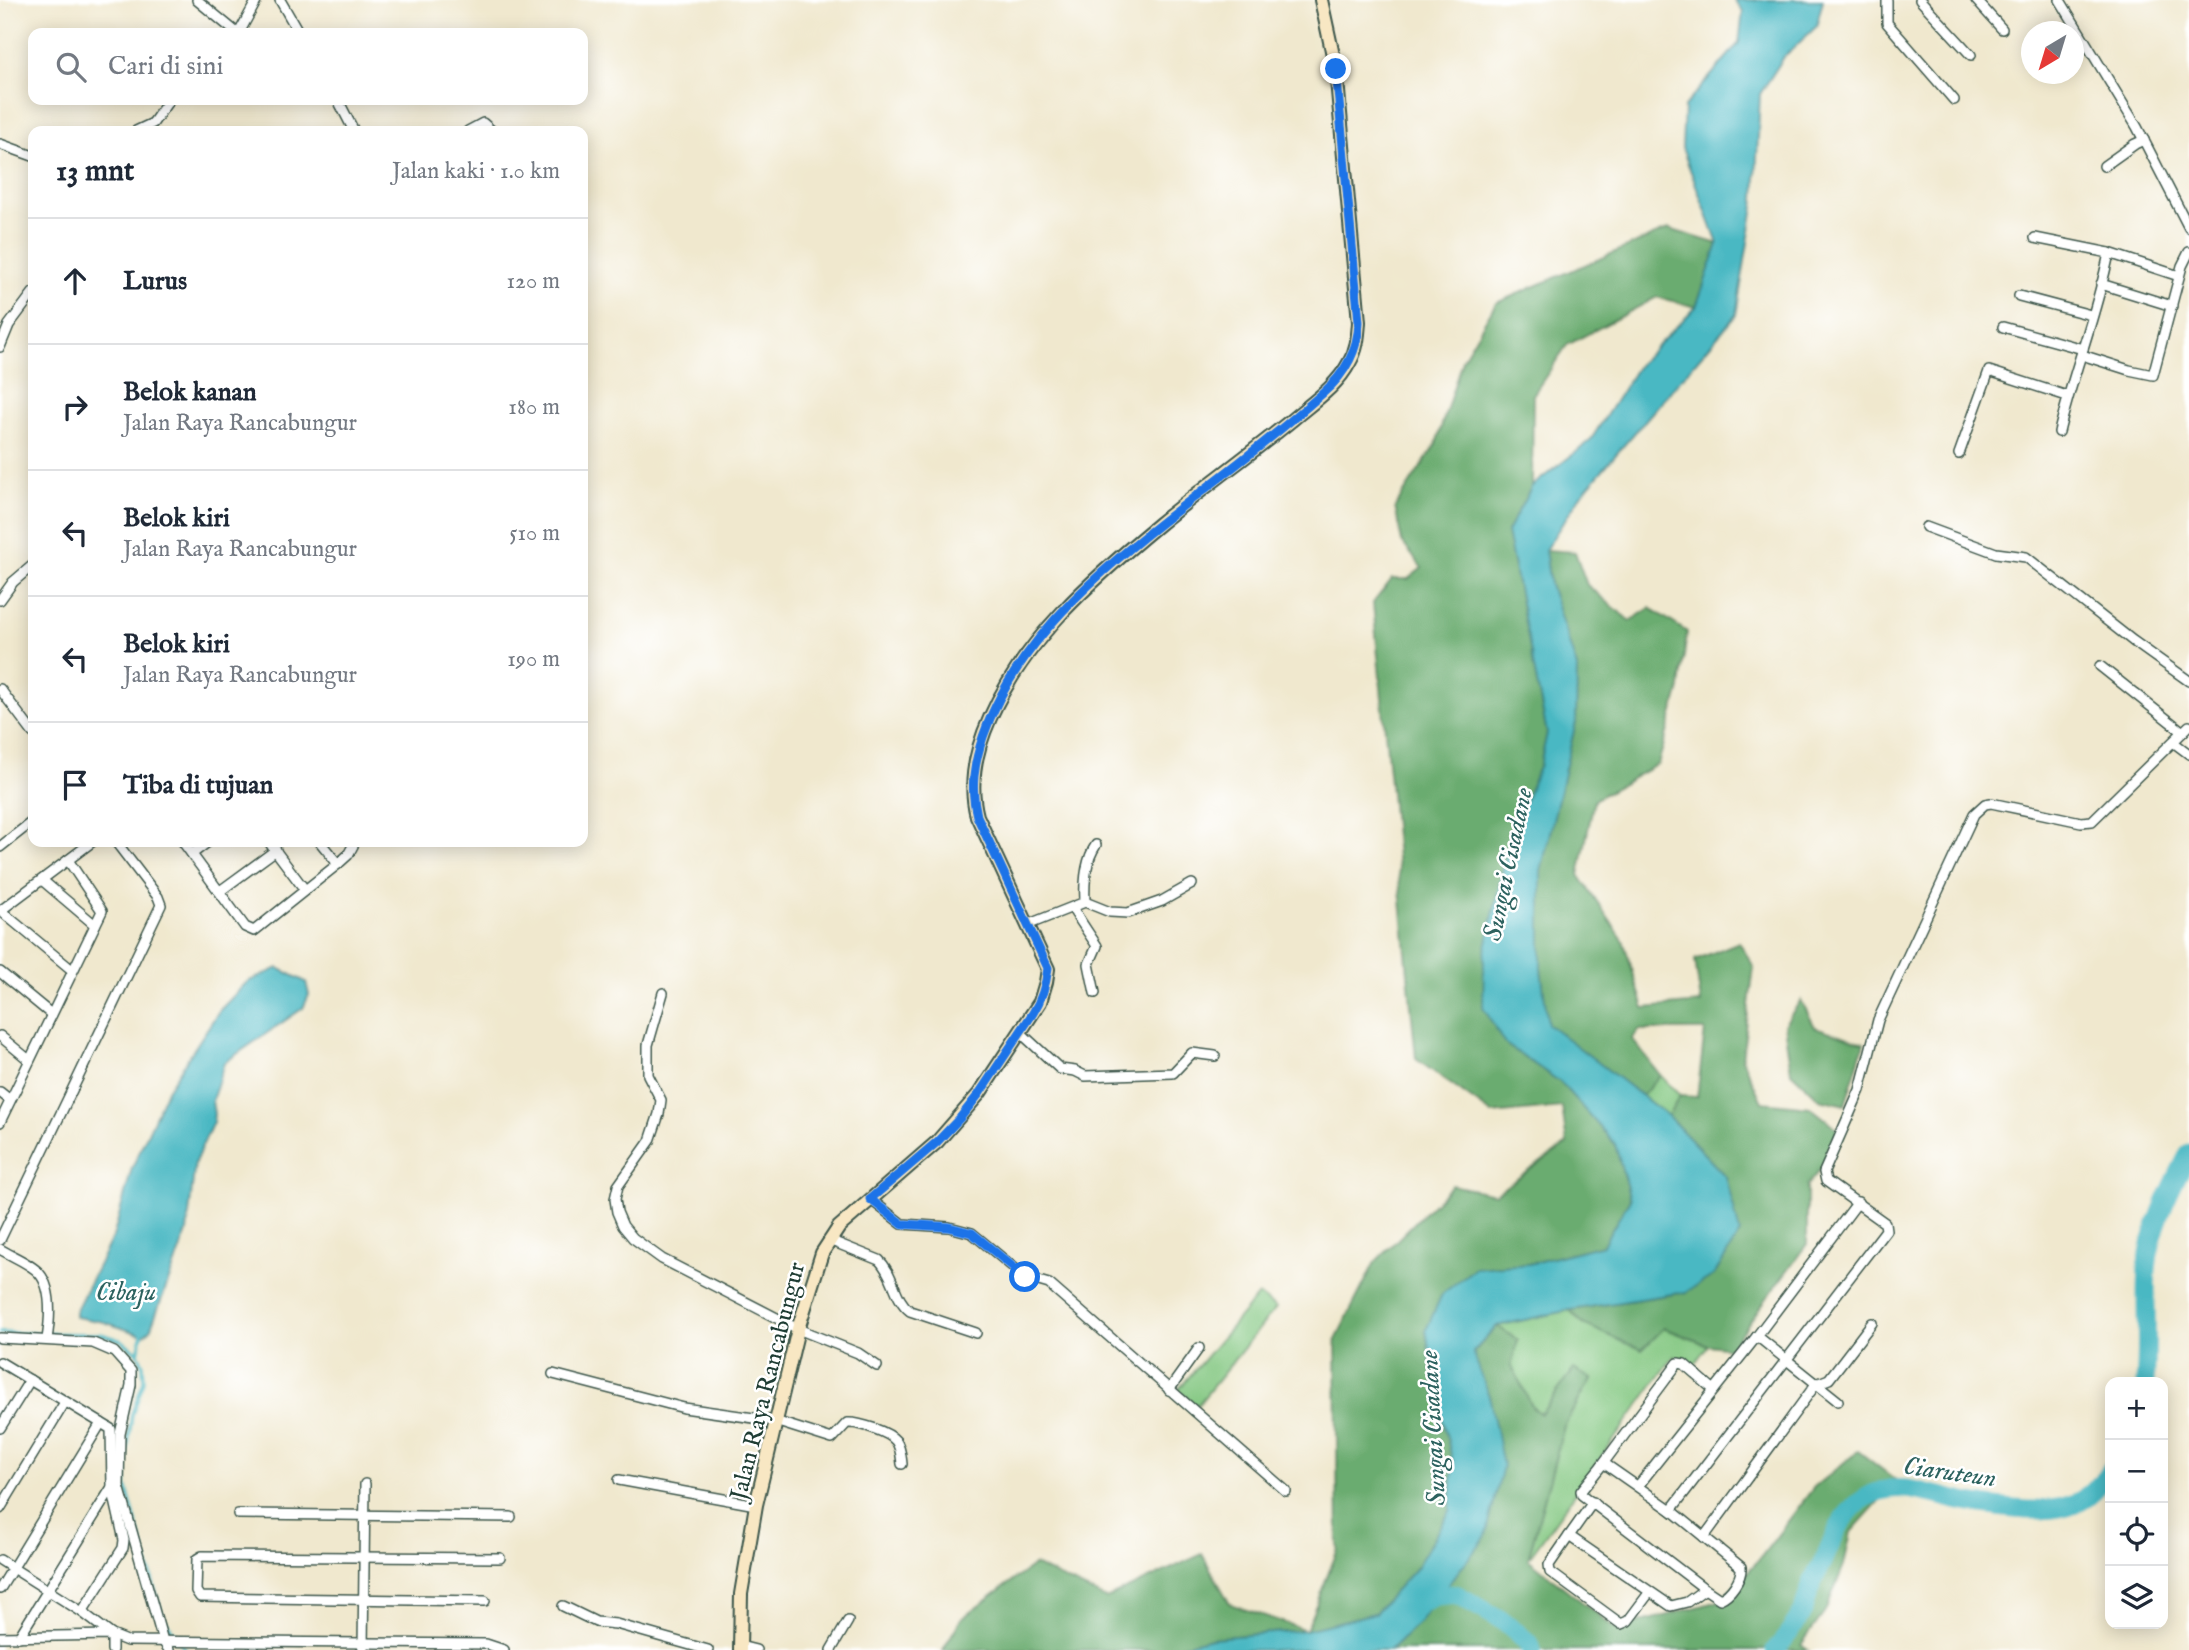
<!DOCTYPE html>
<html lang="id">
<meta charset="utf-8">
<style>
body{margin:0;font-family:"IM FELL English",serif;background:#f2f2f3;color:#1f2937}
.controls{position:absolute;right:21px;bottom:21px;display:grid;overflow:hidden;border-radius:14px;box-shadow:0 4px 18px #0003}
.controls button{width:63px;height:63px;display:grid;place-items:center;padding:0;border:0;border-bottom:2px solid #e0e1e3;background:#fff;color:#1f2937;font:35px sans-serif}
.compass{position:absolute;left:2021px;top:21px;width:63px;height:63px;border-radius:50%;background:#fff;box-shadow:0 4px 18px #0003;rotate:218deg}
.stop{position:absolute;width:21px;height:21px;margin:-16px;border:5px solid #1a73e8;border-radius:50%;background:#fff}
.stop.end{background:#1a73e8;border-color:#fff;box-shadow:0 2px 7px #0008}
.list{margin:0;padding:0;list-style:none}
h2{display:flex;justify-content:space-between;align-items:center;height:91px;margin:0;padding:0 28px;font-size:30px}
h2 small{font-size:23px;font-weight:400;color:#747a83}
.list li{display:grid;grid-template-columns:46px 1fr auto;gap:21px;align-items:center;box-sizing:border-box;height:126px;padding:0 28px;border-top:2px solid #e0e1e3}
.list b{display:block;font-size:26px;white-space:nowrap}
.list p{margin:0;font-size:23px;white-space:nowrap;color:#747a83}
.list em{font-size:23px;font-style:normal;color:#747a83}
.icon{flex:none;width:38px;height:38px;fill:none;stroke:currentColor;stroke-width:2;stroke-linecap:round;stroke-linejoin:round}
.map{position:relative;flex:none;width:2189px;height:1650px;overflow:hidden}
.search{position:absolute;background:#fff;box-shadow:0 4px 18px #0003;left:28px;top:28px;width:560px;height:77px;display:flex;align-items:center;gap:18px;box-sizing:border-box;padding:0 24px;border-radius:14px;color:#747a83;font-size:26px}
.panel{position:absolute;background:#fff;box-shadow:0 4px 18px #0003;left:28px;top:126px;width:560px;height:721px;border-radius:14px}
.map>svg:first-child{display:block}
.green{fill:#83c781;stroke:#51825a;stroke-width:2}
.forest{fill:#6aac6f;stroke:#447452;stroke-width:2}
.water{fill:#49b8c3;stroke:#347a7c;stroke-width:2}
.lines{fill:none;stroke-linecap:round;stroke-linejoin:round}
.stream{stroke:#49b8c3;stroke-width:3.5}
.river{stroke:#49b8c3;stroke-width:19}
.minor-casing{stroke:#3e574b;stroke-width:12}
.secondary-casing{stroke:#3e574b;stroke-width:16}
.minor{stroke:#fff;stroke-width:9}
.secondary{stroke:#f8e7c3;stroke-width:12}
.route{stroke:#1a73e8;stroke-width:9}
.labels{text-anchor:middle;stroke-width:5;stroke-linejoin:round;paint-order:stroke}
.street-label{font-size:24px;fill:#1f3d34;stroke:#fff}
.water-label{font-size:26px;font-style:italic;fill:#2c625f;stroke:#fff}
</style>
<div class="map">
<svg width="2189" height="1650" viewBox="0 0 2189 1650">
<rect width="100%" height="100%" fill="#fff"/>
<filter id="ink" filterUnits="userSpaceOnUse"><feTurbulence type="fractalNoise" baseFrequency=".0143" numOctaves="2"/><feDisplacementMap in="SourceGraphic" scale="14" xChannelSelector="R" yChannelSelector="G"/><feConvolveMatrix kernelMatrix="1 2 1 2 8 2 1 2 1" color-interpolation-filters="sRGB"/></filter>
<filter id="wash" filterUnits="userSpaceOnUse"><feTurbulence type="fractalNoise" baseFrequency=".00686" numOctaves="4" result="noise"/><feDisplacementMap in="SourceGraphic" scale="28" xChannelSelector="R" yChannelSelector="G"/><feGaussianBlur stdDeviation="1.57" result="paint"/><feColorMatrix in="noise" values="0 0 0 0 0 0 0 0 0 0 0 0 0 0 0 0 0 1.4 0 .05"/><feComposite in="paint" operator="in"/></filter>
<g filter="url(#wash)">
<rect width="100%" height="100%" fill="#f0e8ce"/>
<g class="green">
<polygon points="1660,1075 1680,1096 1668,1116 1642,1096"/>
<polygon points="1258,1295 1276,1308 1197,1406 1178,1390"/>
<path d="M 1570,1310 L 1583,1324 L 1664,1328 L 1708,1345 L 1692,1367 L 1674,1356 L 1528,1559 L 1564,1426 L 1591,1379 L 1574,1370 L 1541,1414 C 1519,1399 1506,1351 1497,1326 Z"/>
</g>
<g class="forest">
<polygon points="1669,229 1718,244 1696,307 1657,297 1567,345 1533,395 1532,486 1507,532 1547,733 1540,765 1510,836 1504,1043 1560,1082 1615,1144 1630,1199 1603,1245 1529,1264 1475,1268 1426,1330 1436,1393 1453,1462 1450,1511 1416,1568 1375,1613 1306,1630 1212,1638 1161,1650 943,1650 961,1619 1034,1565 1106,1599 1202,1554 1230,1604 1306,1630 1338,1549 1336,1339 1375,1262 1452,1185 1495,1194 1567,1144 1562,1107 1492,1114 1416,1059 1373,603 1392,579 1408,579 1422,568 1402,542 1395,507 1436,444 1462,360 1496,303"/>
<polygon points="1545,550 1575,552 1587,585 1630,621 1650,608 1687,632 1680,688 1658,764 1594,800 1579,875 1623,940 1644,1008 1701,1003 1695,960 1739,942 1754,967 1742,1059 1762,1102 1810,1107 1838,1129 1833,1154 1807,1185 1807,1244 1730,1348 1708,1345 1664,1328 1642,1350 1583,1324 1570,1310 1687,1292 1726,1177 1668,1116 1680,1096 1697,1097 1705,1030 1639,1030 1632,1039 1660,1075 1642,1096 1547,1024 1541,969 1541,871 1576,722 1577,668 1550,585"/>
<polygon points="1801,1000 1815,1027 1864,1043 1845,1105 1820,1099 1791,1072 1784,1025"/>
<polygon points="1497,1326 1518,1340 1511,1365 1533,1408 1541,1414 1574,1369 1591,1379 1564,1426 1528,1559 1616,1629 1719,1601 1758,1561 1814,1487 1858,1451 1897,1481 1851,1532 1844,1565 1825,1612 1801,1645 1808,1650 1390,1650 1419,1622 1490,1399 1473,1353"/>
</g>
<g class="water">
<polygon points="1734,0 1823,0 1816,27 1784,57 1760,94 1755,200 1736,315 1581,495 1545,550 1550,585 1577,668 1576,722 1541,871 1541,969 1548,1024 1668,1116 1726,1177 1740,1233 1714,1275 1686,1292 1570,1310 1497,1326 1473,1352 1490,1399 1503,1466 1486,1536 1419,1622 1390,1650 1161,1650 1212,1638 1306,1630 1375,1613 1416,1568 1450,1511 1453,1462 1436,1393 1426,1330 1442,1294 1475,1268 1529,1264 1603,1245 1630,1199 1615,1144 1560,1082 1504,1043 1483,1007 1484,956 1510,836 1540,765 1547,733 1507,532 1532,486 1590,441 1639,364 1696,307 1718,244 1682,148 1684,107 1739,43 1743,11"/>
<polygon points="278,968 306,982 309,995 303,1008 224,1063 212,1101 214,1114 213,1122 195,1162 187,1232 150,1330 145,1334 140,1334 104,1322 75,1317 75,1312 114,1234 132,1168 167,1090 219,1011 247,982"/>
</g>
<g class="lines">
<g class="stream">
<polyline points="0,1333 101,1334 121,1340 138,1353 143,1365 144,1381 132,1414 126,1459 126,1486 162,1616 186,1650"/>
<polyline points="138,1353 143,1330"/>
</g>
<g class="river">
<path d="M 2145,1382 C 2149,1345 2144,1307 2147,1269 C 2150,1229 2171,1188 2189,1153"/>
<polyline points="1415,1606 1436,1596 1456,1594 1505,1622 1528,1642 1532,1650"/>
<path d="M 1775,1650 C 1785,1639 1796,1625 1803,1611 C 1806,1603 1808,1594 1811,1586 C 1814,1577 1819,1570 1823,1562 C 1834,1537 1842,1511 1867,1497 C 1898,1478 1932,1496 1965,1502 C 2001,1508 2060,1520 2090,1494 C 2098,1488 2104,1478 2110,1470"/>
</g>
</g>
</g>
<g filter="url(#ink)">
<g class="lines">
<defs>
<g id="minor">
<polyline points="197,0 237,33"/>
<polyline points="280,0 299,33"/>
<polyline points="1887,0 1887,23 1954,100"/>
<polyline points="1920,0 1971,55"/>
<polyline points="1976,0 2002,29"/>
<polyline points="2060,0 2137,127 2189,228"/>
<polyline points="239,33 257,0"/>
<polyline points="338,100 354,131"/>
<polyline points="136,131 153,123 169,100"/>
<polyline points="468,131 483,123 492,131"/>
<polyline points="0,144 33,156"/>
<polyline points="2104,166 2135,144 2144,140"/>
<polyline points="2035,238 2109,253"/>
<polyline points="2101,284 2172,306"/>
<polyline points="2019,296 2091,315"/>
<polyline points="2003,327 2083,349"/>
<polyline points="0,347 9,325 33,293"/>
<polyline points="2082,355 2129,370 2153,375 2182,266 2189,252"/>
<path d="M 2059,432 C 2073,372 2097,314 2109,253 L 2179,276"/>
<polyline points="1959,454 1989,371 2067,396"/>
<polyline points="1926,527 1996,553 2026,557 2133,641 2189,681"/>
<polyline points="0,600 13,582 33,565"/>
<polyline points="2100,666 2183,732"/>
<polyline points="0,689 33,733"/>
<polyline points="2173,742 2189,754"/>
<polyline points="183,842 245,927 254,931 338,864 348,855 355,842"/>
<polyline points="269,842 305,890"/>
<polyline points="320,842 338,864"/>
<polyline points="0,847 33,821"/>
<polyline points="192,854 208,842"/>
<polyline points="42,880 95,925"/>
<polyline points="220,891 276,850"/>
<path d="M 1085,902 C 1084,883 1085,861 1096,845"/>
<polyline points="1072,908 1097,946 1089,964 1095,993"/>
<polyline points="0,911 92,842"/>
<polyline points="1,911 72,970"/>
<polyline points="1027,925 1085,902 1110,912 1128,913 1162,901 1192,884"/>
<polyline points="0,972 51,1014"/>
<polyline points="663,993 648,1045 648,1075 661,1100 659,1114 650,1141 618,1186 615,1199 617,1212 623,1226 633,1238 662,1259 798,1329 858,1353 877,1366"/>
<polyline points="1021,1033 1060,1069 1075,1071 1085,1076 1173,1073 1192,1053 1215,1056"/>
<polyline points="0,1036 29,1060"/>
<polyline points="0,1092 10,1100"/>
<polyline points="0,1122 102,911 68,860"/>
<polyline points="870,1199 902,1224 949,1227 972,1233 1025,1277 1049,1284 1286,1491"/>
<polyline points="0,1240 161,905 158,897 116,842"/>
<path d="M 829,1240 L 879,1260 C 894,1274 894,1299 910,1311 L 976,1333"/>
<path d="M 0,1249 C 11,1256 30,1263 39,1273 C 53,1289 50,1320 47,1339"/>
<polyline points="1757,1336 1838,1401"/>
<polyline points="0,1338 93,1343 114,1352 131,1371 131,1385 120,1434 119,1486 163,1641 169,1650"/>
<polyline points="0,1362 111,1429 112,1487 124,1540 123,1548 82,1612"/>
<path d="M 553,1374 L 684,1408 L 775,1421 L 832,1439 L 847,1423 C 859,1422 889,1432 896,1441 C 901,1448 901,1456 902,1464"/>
<polyline points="1169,1390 1199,1348"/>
<polyline points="0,1428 30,1380"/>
<path d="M 1605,1464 L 1671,1510 L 1741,1567 C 1742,1579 1730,1595 1720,1599 L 1705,1589 L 1582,1495 L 1581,1491 L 1602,1465 Z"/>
<polyline points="1602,1465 1678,1363 1684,1364 1714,1390"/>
<polyline points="619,1480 756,1505"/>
<polyline points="1638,1486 1757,1336 1858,1202"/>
<polyline points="1593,1502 1569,1536 1671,1606 1687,1602 1705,1589"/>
<polyline points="0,1509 65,1402"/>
<polyline points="1671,1510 1886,1230 1885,1223 1826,1181 1824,1172 1860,1090 1878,1020 1974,814 1985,804 1991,803 2081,822 2092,821 2189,726"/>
<polyline points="238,1514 511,1517"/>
<polyline points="1569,1536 1549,1565 1550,1572 1621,1624 1628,1621 1649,1593"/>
<polyline points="1704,1537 1816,1384 1829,1379 1872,1323"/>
<polyline points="0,1560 82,1612 112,1635 127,1641 486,1644 504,1650"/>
<polyline points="0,1589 101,1423"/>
<polyline points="485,1601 200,1597 196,1591 197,1559 202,1556 500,1558"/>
<polyline points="563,1606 596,1622 616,1624 708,1650"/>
<polyline points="0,1637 112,1635 112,1650"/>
<polyline points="19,1637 112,1487"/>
<polyline points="740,1646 756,1650"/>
<polyline points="363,1650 365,1484"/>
<polyline points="831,1650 848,1621"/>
</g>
<path id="secondary" d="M 740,1650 L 741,1594 L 756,1505 L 798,1329 L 822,1253 L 839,1227 L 937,1142 L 979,1094 L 1040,1002 L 1046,982 L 1048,969 L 977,816 C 968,782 976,749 990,718 C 1025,638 1093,579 1159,524 C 1203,488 1249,455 1293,419 C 1313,402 1337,386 1349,363 C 1357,350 1358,337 1359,322 L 1336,69 L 1321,0"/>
</defs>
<use href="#minor" class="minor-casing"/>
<use href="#secondary" class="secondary-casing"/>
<use href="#minor" class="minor"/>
<use href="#secondary" class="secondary"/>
</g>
</g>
<g class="lines" filter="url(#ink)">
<path class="route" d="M 1025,1277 L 972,1233 L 949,1227 L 902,1224 L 870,1199 L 937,1142 L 960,1118 L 979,1094 L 1033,1013 C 1042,999 1046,985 1048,968 L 977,816 C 970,788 974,764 983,737 C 1023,618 1146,536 1241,461 C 1269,439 1296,417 1323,393 C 1345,374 1358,352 1359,322 L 1336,69"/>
</g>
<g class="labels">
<g class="street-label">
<text transform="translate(767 1381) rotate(-76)" y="8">Jalan Raya Rancabungur</text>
</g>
<g class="water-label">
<text transform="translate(1507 864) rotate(-78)" y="9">Sungai Cisadane</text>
<text x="126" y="1300">Cibaju</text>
<text transform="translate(1432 1428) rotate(-93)" y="9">Sungai Cisadane</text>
<text transform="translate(1950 1471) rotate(8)" y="9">Ciaruteun</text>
</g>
</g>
</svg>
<div class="controls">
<button>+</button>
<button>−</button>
<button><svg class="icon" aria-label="locate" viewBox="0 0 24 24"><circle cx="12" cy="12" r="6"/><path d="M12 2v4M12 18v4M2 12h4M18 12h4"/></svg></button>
<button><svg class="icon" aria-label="layers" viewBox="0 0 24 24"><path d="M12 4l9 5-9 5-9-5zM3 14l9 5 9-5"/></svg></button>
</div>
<svg class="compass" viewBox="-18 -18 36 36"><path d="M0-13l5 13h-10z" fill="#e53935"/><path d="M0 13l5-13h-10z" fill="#747a83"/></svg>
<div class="stop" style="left:1025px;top:1277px"></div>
<div class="stop end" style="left:1336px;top:69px"></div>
<div class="search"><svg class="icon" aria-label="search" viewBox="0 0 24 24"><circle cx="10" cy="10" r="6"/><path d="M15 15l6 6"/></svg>Cari di sini</div>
<section class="panel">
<h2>13 mnt<small>Jalan kaki · 1.0 km</small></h2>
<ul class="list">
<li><svg class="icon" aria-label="ahead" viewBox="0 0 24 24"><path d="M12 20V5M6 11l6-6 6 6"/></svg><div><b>Lurus</b></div><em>120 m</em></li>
<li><svg class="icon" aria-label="right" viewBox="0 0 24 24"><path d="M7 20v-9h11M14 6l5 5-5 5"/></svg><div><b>Belok kanan</b><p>Jalan Raya Rancabungur</p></div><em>180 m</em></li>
<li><svg class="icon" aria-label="left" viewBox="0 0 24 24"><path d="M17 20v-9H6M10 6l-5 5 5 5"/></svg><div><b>Belok kiri</b><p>Jalan Raya Rancabungur</p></div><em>510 m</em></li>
<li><svg class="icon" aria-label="left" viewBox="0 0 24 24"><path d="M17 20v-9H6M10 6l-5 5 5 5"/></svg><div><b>Belok kiri</b><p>Jalan Raya Rancabungur</p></div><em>190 m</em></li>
<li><svg class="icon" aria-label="arrive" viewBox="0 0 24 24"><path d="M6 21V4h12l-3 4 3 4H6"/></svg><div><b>Tiba di tujuan</b></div></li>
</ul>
</section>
</div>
